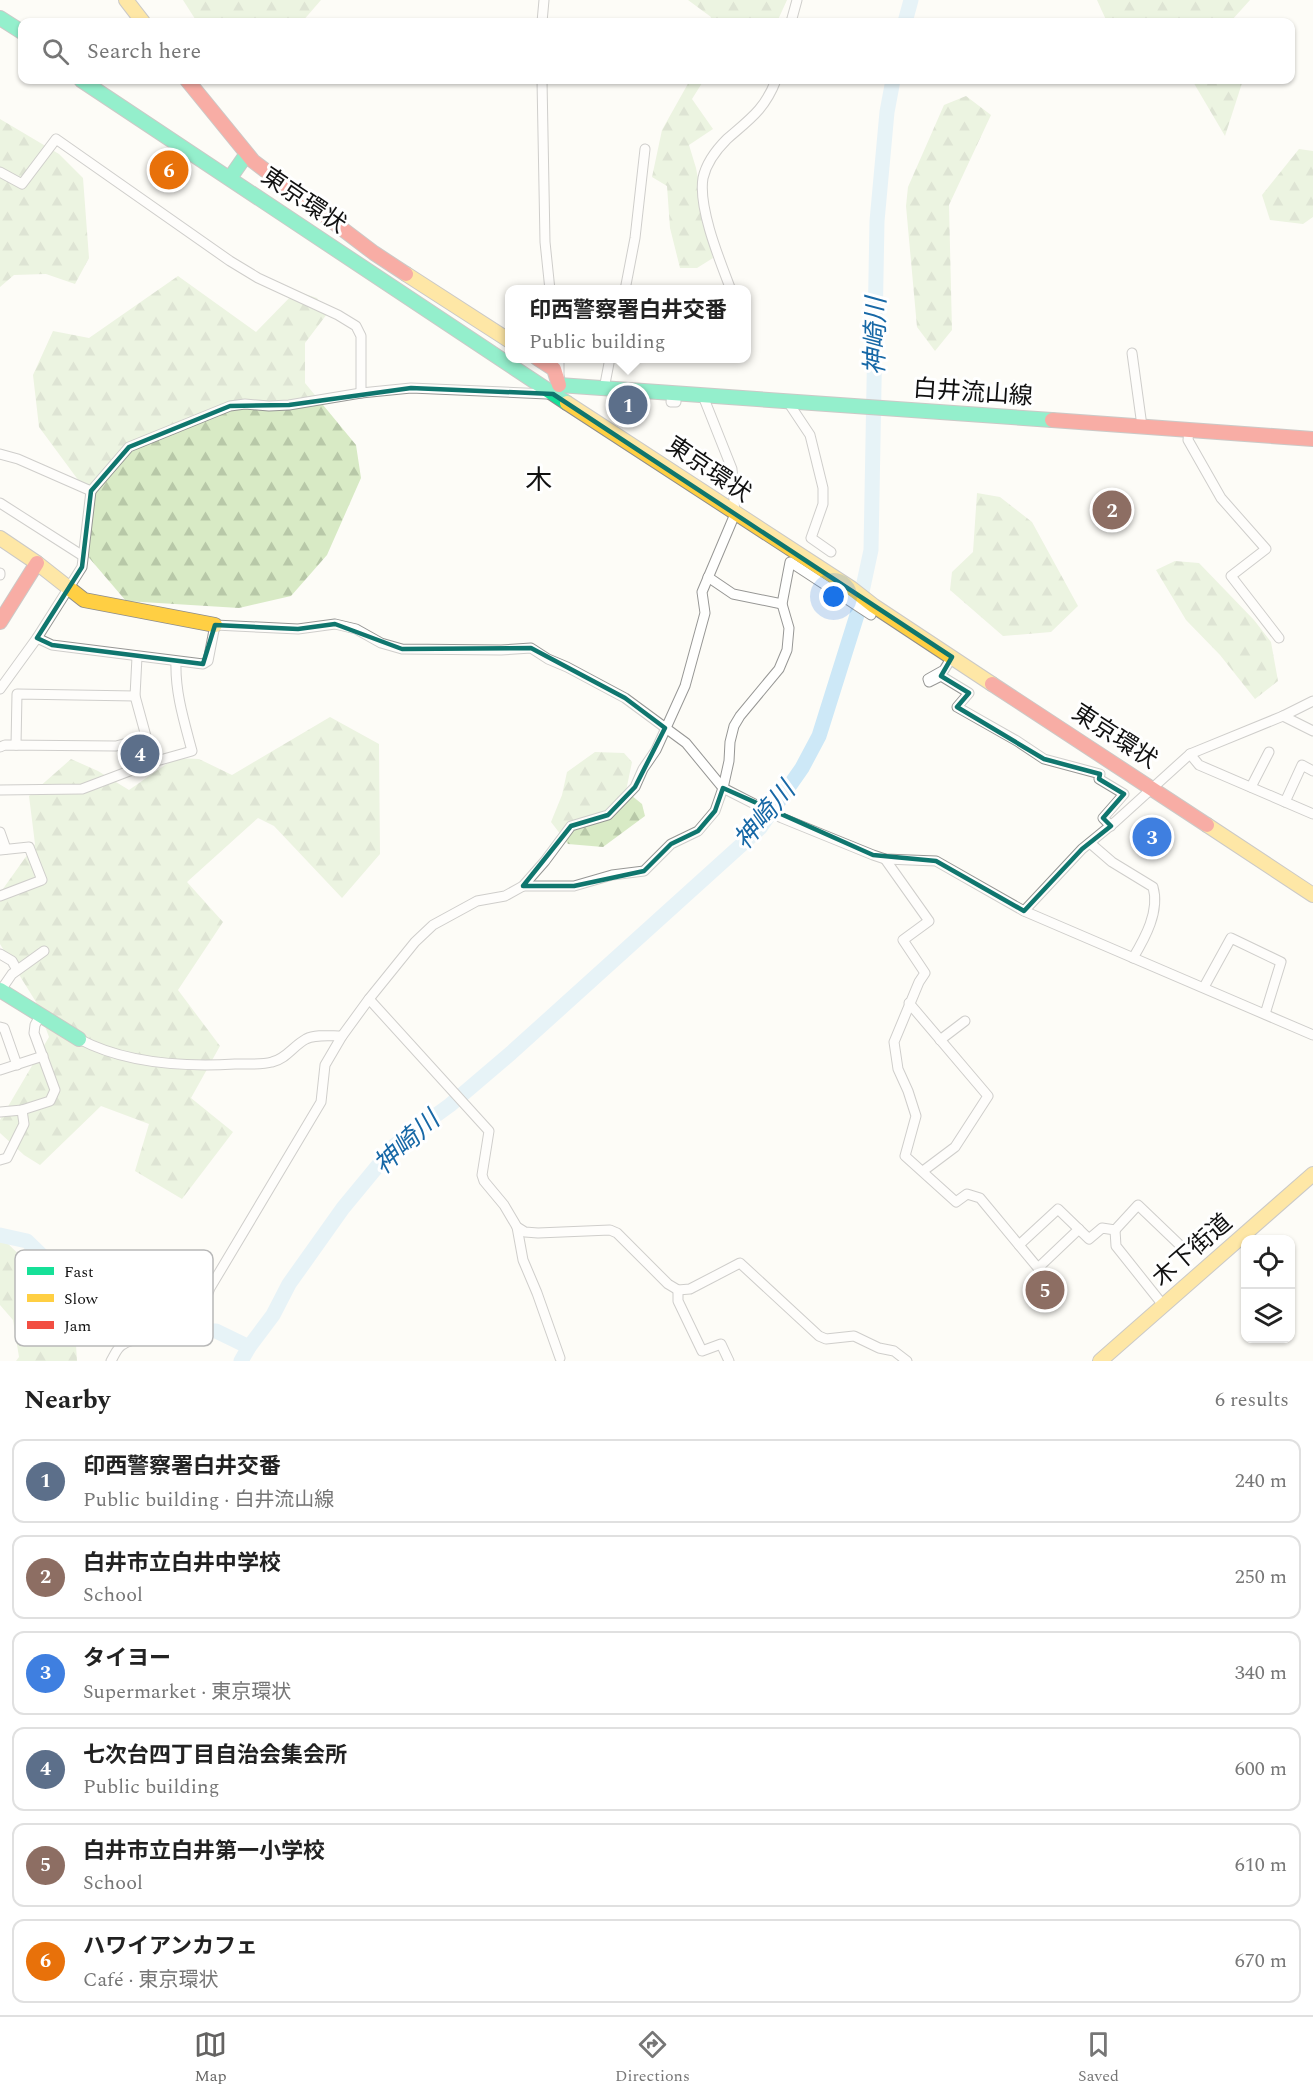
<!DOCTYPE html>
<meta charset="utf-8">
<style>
body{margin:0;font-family:Spectral,"Noto Sans JP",serif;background:#f2f2f2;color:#222}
.controls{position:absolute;right:18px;bottom:18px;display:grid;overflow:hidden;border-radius:12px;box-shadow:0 2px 4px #0004}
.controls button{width:54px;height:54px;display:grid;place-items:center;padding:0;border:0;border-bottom:2px solid #e0e0e0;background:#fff;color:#222;font:30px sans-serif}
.you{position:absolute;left:834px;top:597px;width:21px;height:21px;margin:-15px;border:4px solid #fff;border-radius:50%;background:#1a73e8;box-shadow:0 0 0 9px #1a73e833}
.badge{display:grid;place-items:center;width:39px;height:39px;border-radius:50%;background:#646362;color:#fff;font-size:20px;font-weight:700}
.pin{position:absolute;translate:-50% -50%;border:3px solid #fff;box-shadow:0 2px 6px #0006}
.popup{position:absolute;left:505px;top:285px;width:246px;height:78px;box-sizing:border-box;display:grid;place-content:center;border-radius:12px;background:#fff;filter:drop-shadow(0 2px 4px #0005);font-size:20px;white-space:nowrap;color:#767676}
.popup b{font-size:22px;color:#222}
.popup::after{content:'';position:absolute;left:50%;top:100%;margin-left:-12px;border:12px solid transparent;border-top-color:#fff}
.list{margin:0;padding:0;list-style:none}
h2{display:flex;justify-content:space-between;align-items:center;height:78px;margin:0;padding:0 24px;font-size:26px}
h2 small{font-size:20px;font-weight:400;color:#767676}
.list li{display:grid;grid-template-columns:39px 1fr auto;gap:18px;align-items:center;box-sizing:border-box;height:84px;margin:0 12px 12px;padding:0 12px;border:2px solid #e0e0e0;border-radius:12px}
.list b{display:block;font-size:22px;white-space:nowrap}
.list p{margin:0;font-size:20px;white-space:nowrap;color:#767676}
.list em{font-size:20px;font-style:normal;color:#767676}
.icon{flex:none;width:33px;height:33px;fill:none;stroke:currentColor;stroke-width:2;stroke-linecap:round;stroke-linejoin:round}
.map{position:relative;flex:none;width:1313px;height:1361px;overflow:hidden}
.search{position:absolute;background:#fff;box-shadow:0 2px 4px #0004;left:18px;right:18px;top:18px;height:66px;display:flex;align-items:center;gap:15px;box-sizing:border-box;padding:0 21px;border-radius:12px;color:#767676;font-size:22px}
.sheet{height:654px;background:#fff}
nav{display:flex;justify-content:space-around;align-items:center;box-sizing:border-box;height:84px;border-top:2px solid #e0e0e0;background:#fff;font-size:16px;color:#767676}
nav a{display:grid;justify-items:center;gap:3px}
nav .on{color:#646362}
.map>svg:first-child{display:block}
.forest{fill:url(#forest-firs)}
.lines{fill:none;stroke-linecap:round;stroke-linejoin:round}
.river{stroke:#cde8f7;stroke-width:15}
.street-casing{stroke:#979795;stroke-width:11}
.fast-casing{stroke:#8e8d8b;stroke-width:16}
.slow-casing{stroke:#8e8d8b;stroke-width:16}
.jam-casing{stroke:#8e8d8b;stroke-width:16}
.street{stroke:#fffffe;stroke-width:9}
.fast{stroke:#16e098;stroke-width:14}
.slow{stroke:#ffcf43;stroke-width:14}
.jam{stroke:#f24e42;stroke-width:14}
.marked{fill:none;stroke:#0f766e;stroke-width:4.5;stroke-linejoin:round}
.labels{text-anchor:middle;stroke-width:6;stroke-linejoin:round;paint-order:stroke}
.street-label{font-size:24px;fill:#111;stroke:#fff}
.water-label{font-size:26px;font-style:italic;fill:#1768a6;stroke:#fff}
.quarter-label{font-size:27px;fill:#111;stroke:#fff}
.key{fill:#fff;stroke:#b8b8b8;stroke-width:1.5}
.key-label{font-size:16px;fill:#111}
</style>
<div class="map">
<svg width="1313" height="1361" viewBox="0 0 1313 1361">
<defs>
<pattern id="forest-firs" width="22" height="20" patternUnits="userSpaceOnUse" patternTransform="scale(1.5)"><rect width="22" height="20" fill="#d8eac5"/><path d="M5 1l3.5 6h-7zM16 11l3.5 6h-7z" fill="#b8c8a8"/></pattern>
</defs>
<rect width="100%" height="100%" fill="#fdfcf7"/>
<g class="forest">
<polygon points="183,0 321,0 302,22 197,22"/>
<polygon points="688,0 787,0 777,22 710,22 711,17"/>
<polygon points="1097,0 1250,0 1232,20 1232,22 1107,22"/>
<polygon points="690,80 704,80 692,99 713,129 689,145 696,168 713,258 697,268 680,268 670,228 667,186 652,177 662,130"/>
<polygon points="1192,80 1243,80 1225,136"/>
<polygon points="966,96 991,115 949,205 952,330 935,351 917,327 906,206 908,187 944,105"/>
<polygon points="0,119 59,154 83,178 89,258 75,284 46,274 14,275 0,287"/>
<polygon points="1299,149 1313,151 1313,217 1303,224 1270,220 1262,195"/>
<polygon points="178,276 256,332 296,291 317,298 327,314 305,343 305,383 356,445 361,478 327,555 291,596 239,608 126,601 85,553 90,496 39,427 33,375 53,331 89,338"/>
<polygon points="977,493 1000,497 1032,522 1078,606 1051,632 1003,636 950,590 952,572 973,552"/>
<polygon points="1175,561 1199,563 1254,620 1271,642 1278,681 1255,699 1220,655 1186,620 1156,570"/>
<polygon points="330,717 379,744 380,854 342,898 274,826 258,818 187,882 223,922 178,990 220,1046 191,1098 233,1132 182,1199 135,1171 149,1124 101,1106 40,1165 24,1155 0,1133 0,1120 49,1037 36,1002 0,944 0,893 35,844 29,796 71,759 98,771 129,790 175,758 199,759 232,775"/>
<polygon points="595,752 624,753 632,762 626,791 642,804 645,816 603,847 568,844 551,822 562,795 567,772"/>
<polygon points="0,1236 40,1275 75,1329 77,1361 16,1361 19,1357 13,1320 0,1305"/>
</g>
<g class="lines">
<g class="river">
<polyline points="905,22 911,0"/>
<polyline points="0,1235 27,1241 117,1329 216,1331 249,1347"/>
<polyline points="241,1361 249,1347 273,1315 289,1284 343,1208 395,1145 450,1105 511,1053 760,828 802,768 819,736 857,615 871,550 877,221 887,112 893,80"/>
</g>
<defs>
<g id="street">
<polyline points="542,22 544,0"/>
<polyline points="791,22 797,0"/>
<polyline points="542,80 545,242 550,290"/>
<polyline points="0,172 22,184 56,139 230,261 258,278 338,315 356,326 361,336 361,393"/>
<polyline points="625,290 635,238 645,149"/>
<path d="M 731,290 C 720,261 698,208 703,178 C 706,164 717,149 727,139 C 750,119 765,109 776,80"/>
<polyline points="1132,353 1142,426"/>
<polyline points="559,377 559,358"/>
<polyline points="604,389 610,358"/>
<polyline points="672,394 671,402 676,402 676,394"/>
<polyline points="788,402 810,435 823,488 823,504 811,538 831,552"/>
<polyline points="1189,429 1188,440 1221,498 1266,549 1231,576 1279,638"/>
<polyline points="0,454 18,459 91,491 82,567 37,638 0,689"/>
<polyline points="91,491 129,447 230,406 245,404 269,406 289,405 361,393 411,388 547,394"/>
<polyline points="0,503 83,556"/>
<polyline points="0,573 0,575"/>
<polyline points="708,577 733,594 782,604"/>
<polyline points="37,638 52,645 203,664 208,661 215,625 298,629 335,624 356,629 381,643 402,649 501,650 531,648 548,659 567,667 625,698 686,743 723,788 782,818 873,855 885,859 936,861 1024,911 1313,1035"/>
<polyline points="137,657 135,696 153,762"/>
<polyline points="952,657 944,670 928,679 929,682 941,676 969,693 957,707 1017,741 1044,759 1100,774 1099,779 1124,794 1103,818 1111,826"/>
<polyline points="1283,716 1313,731"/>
<polyline points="16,745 17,694 135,696"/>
<polyline points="0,747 5,745 116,746 146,738"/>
<polyline points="1190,754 1199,765 1313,814"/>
<polyline points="1251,787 1269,752"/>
<path d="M 0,790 L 82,789 L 153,762 L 192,751 C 184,721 175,692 176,662"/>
<polyline points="1285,802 1302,765 1313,771"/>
<polyline points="0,832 6,849"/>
<path d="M 1090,843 L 1112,862 L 1153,887 C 1160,911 1145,938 1133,958"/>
<polyline points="0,850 29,847 42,880 0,896"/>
<polyline points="885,859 929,921 903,940 925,973 919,982 894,1042 898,1069 908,1091 916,1116 905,1156 956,1202 967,1194 980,1198 1038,1268 1079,1229"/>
<polyline points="523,886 574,886 612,875 644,871 671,844 698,831 715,811 723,788 729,761 730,742 734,726 740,716 779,669 787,650 789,628 782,604 790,562 871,615"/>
<polyline points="1024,911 1082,849 1115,822 1190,754 1283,716 1313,701"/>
<polyline points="0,954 12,961 17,970"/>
<polyline points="1204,987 1231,938 1281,962 1265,1014"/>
<polyline points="1,990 12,974 44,951"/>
<polyline points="369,999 489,1131 482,1175 484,1181 504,1205 517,1227 525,1232 538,1233 610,1230 617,1233 668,1284 678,1290 690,1289 740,1263 819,1336 826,1339 854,1336 879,1348 894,1351 907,1361"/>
<polyline points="909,1003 988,1096 955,1147 923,1171"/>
<polyline points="0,1027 4,1028 17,1065"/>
<path d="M 79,1039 C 126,1064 183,1067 235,1064 C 247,1064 261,1065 272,1062 C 286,1059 293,1046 306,1039 C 316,1034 330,1036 342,1036"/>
<polyline points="940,1040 965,1021"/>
<polyline points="0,1070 43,1056"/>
<polyline points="0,1112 22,1110 50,1101 55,1090 34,1033 35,1025 41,1014"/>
<polyline points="0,1160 7,1158 24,1124 22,1110"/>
<polyline points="517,1227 523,1260 537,1293 560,1358"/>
<polyline points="1115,1230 1138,1205 1185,1250"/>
<polyline points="1019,1245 1058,1209 1089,1239 1102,1228 1115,1230 1116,1246 1163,1305"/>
<polyline points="678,1290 678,1301 702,1351 721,1344 729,1361"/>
<path d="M 111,1361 C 114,1356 117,1348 122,1345 C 136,1335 172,1338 190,1338 L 210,1288 L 321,1102 L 325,1065 L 342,1036 L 369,999 L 415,942 L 433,925 L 477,901 L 505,896 L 523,886 L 545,861 L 571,826 L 608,815 L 635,787 L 643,769 L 656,750 L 685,686 L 705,613 L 702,592 L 735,514 L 732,469 L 703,396"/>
</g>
<g id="fast">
<polyline points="0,18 22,32"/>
<polyline points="81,80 567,403"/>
<polyline points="230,178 246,155"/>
<polyline points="559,385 1052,420"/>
<polyline points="0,990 79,1039"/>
</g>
<g id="slow">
<polyline points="126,0 143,22"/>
<polyline points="406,274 510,341"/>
<polyline points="567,403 851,588 874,606 992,684"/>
<polyline points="0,538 37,563 84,600 215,625"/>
<polyline points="1207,825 1313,895"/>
<polyline points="1100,1361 1313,1174"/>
</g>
<g id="jam">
<polyline points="187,80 253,161 374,253 406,274"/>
<polyline points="537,358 554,369 559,385"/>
<polyline points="1052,420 1313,439"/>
<polyline points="0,622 37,563"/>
<polyline points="992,684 1207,825"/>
</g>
</defs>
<use href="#street" class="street-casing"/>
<use href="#fast" class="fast-casing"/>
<use href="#slow" class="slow-casing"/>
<use href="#jam" class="jam-casing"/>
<use href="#street" class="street"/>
<use href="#fast" class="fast"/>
<use href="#slow" class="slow"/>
<use href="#jam" class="jam"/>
</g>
<path d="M0 0H1313V1361H0ZM 411,388 L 553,394 L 952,657 L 941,676 L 969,693 L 957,707 L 1044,759 L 1100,774 L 1099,779 L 1124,794 L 1103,818 L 1111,826 L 1082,849 L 1024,911 L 936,861 L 873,855 L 723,788 L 715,811 L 698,831 L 671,844 L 644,871 L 574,886 L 523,886 L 571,826 L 608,815 L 635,787 L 665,728 L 625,698 L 531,648 L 402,649 L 335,624 L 298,629 L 215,625 L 203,664 L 52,645 L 37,638 L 82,567 L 91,491 L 129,447 L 230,406 L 289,405 Z" fill="#fdfcf7" fill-opacity=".55" fill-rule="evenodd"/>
<path class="marked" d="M 411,388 L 553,394 L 952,657 L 941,676 L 969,693 L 957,707 L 1044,759 L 1100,774 L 1099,779 L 1124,794 L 1103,818 L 1111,826 L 1082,849 L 1024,911 L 936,861 L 873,855 L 723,788 L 715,811 L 698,831 L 671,844 L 644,871 L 574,886 L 523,886 L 571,826 L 608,815 L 635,787 L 665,728 L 625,698 L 531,648 L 402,649 L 335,624 L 298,629 L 215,625 L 203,664 L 52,645 L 37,638 L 82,567 L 91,491 L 129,447 L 230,406 L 289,405 Z"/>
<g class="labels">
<g class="street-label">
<text transform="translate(304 200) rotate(34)" y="8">東京環状</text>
<text transform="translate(973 392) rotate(4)" y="8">白井流山線</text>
<text transform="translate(709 469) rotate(34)" y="8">東京環状</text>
<text transform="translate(1115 736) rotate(33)" y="8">東京環状</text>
<text transform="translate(1192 1250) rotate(-41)" y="8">木下街道</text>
</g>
<g class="water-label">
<text transform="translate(875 336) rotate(-89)" y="9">神崎川</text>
<text transform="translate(764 815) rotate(-50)" y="9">神崎川</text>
<text transform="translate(406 1142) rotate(-43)" y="9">神崎川</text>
</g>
<g class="quarter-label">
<text x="539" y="489">木</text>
</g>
</g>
<rect x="15" y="1250" width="198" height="96" rx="9" class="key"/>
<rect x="27" y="1267" width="27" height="8" fill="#16e098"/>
<rect x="27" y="1294" width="27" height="8" fill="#ffcf43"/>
<rect x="27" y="1321" width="27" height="8" fill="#f24e42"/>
<g class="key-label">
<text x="64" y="1277">Fast</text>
<text x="64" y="1304">Slow</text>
<text x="64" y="1331">Jam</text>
</g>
</svg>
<div class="controls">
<button><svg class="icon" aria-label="locate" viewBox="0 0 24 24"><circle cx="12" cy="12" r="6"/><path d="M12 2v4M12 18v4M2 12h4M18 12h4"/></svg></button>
<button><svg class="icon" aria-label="layers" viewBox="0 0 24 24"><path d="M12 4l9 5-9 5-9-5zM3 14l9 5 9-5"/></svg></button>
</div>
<div class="you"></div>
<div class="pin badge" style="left:628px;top:405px;background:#5c6f8a">1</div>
<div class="popup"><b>印西警察署白井交番</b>Public building</div>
<div class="pin badge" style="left:1112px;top:510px;background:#8d6e63">2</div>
<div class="pin badge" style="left:1152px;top:837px;background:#3f7fe0">3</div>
<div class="pin badge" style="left:140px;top:754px;background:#5c6f8a">4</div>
<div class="pin badge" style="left:1045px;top:1290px;background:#8d6e63">5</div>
<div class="pin badge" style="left:169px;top:170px;background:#e8710a">6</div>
<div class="search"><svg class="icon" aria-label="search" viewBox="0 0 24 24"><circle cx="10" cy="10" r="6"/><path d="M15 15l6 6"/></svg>Search here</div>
</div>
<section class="sheet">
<h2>Nearby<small>6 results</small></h2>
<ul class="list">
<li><span class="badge" style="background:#5c6f8a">1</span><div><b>印西警察署白井交番</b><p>Public building · 白井流山線</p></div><em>240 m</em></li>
<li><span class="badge" style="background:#8d6e63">2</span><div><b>白井市立白井中学校</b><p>School</p></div><em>250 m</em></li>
<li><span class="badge" style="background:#3f7fe0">3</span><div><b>タイヨー</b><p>Supermarket · 東京環状</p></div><em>340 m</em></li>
<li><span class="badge" style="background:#5c6f8a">4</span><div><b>七次台四丁目自治会集会所</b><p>Public building</p></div><em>600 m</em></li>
<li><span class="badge" style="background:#8d6e63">5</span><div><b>白井市立白井第一小学校</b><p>School</p></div><em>610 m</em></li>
<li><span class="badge" style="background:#e8710a">6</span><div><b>ハワイアンカフェ</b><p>Café · 東京環状</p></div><em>670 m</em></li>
</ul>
</section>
<nav>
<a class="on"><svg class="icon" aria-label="map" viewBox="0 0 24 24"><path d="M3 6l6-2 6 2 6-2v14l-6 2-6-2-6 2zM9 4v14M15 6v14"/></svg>Map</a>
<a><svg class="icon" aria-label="directions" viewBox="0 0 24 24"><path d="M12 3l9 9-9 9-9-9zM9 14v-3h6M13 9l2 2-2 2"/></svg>Directions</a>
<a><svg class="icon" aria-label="saved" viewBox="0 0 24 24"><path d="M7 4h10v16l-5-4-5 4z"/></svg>Saved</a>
</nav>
